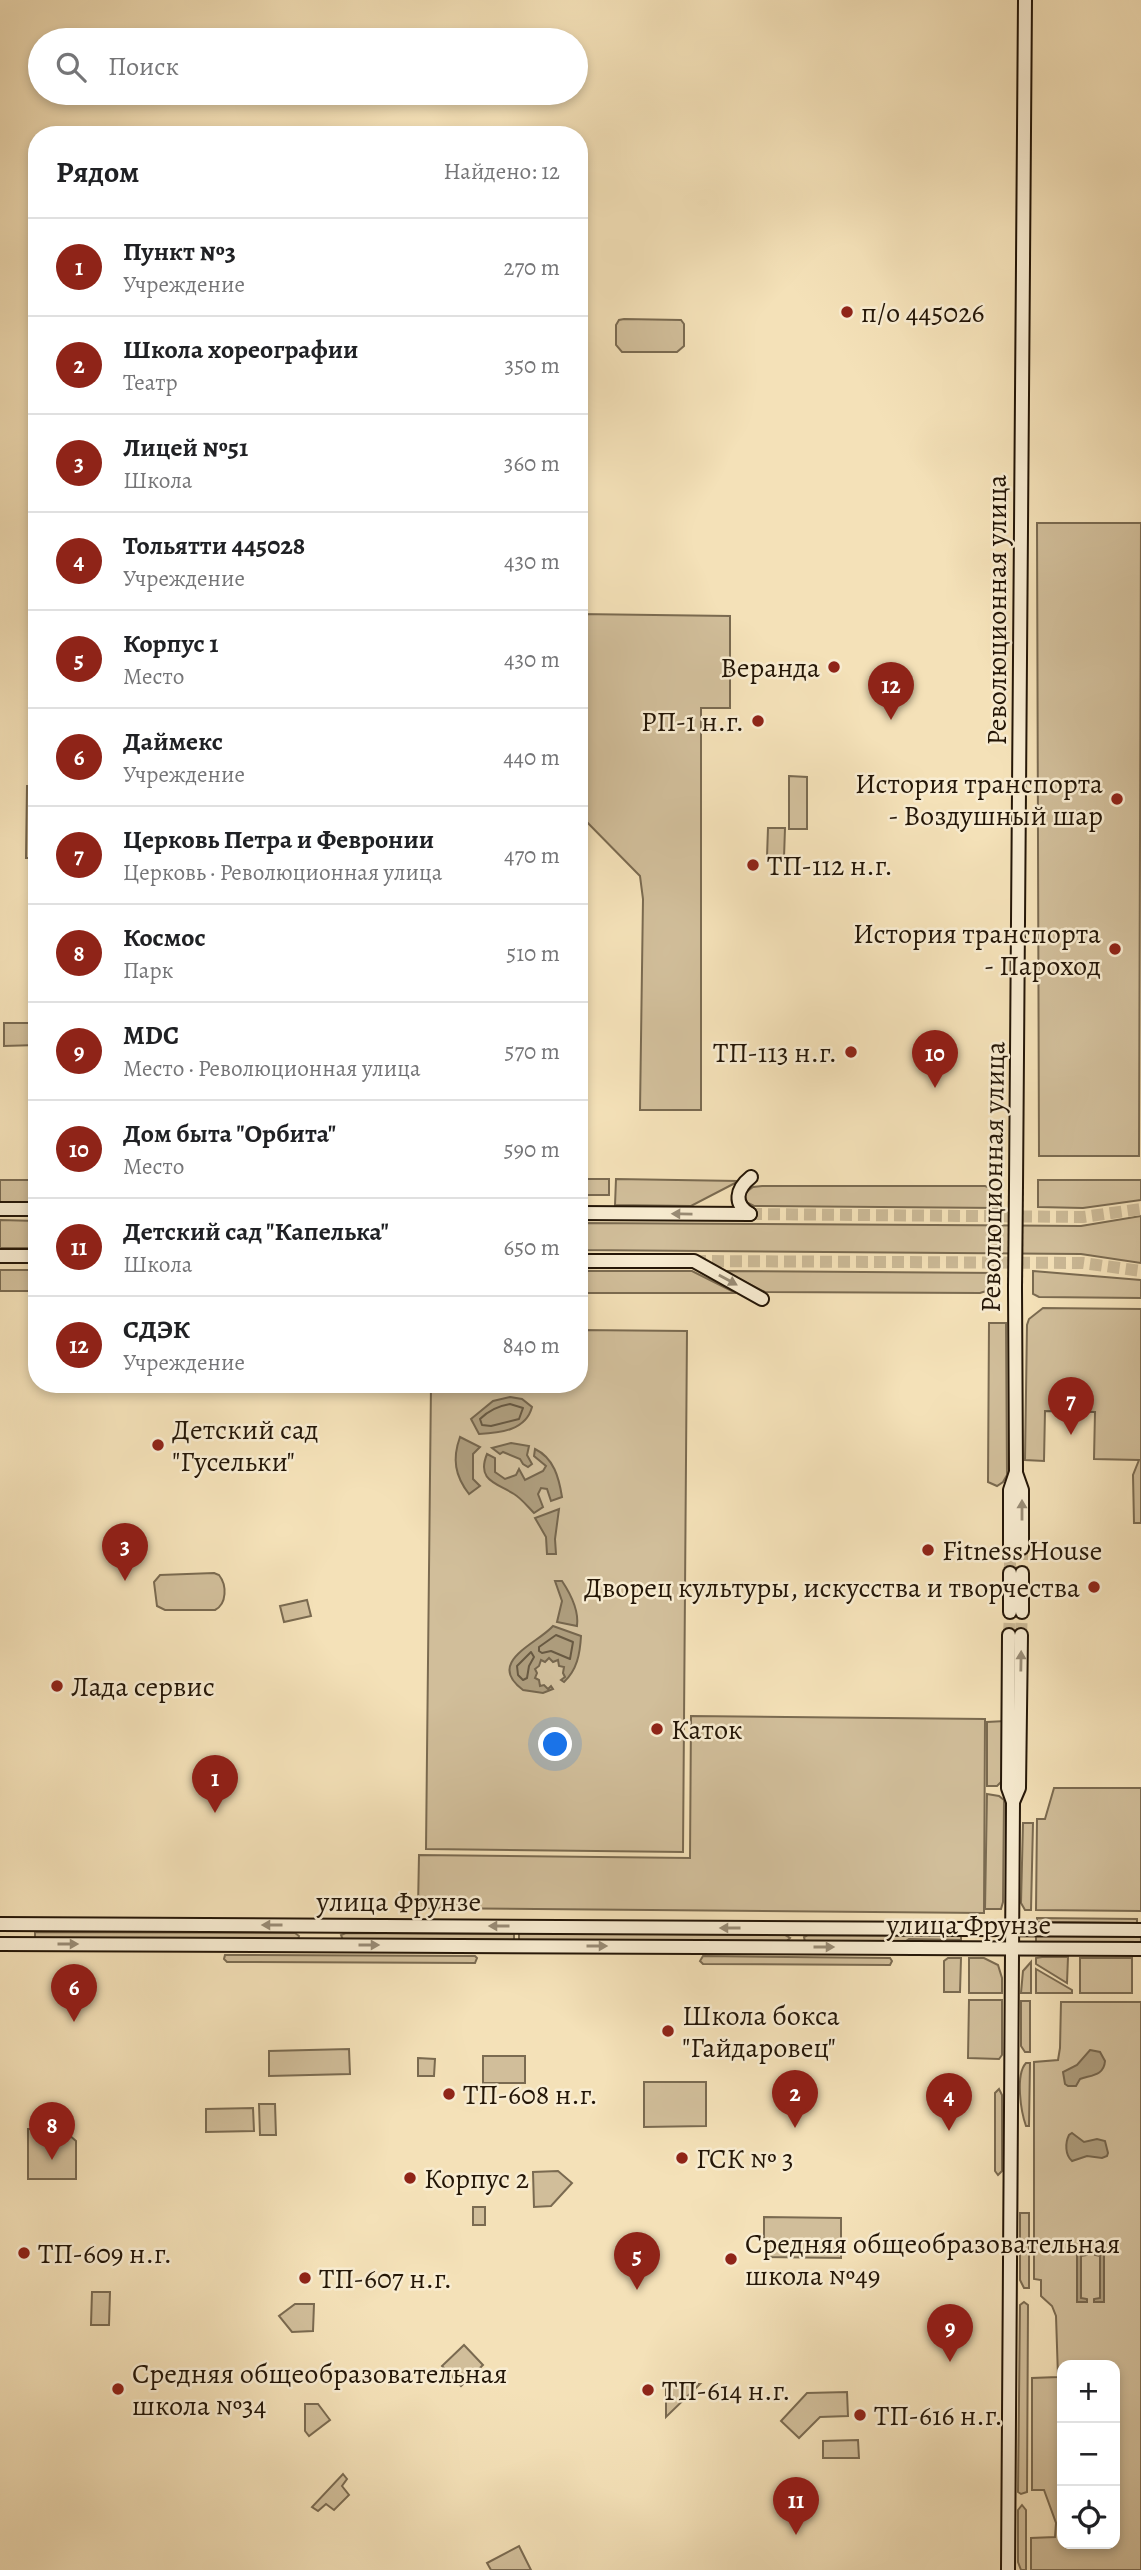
<!DOCTYPE html>
<html lang="ru">
<meta charset="utf-8">
<style>
body{margin:0;font-family:Alegreya,serif;background:#f6f6f6;color:#202124}
.controls{position:absolute;right:21px;bottom:21px;display:grid;overflow:hidden;border-radius:14px;box-shadow:0 4px 10px #0003}
.controls button{width:63px;height:63px;display:grid;place-items:center;padding:0;border:0;border-bottom:2px solid #e0e0e0;background:#fff;color:#202124;font:35px sans-serif}
.you{position:absolute;left:556px;top:1745px;width:24px;height:24px;margin:-18px;border:5px solid #fff;border-radius:50%;background:#1a73e8;box-shadow:0 0 0 10px #1a73e833}
.badge{display:grid;place-items:center;width:46px;height:46px;border-radius:50%;background:#8f2418;color:#fff;font-size:23px;font-weight:700}
.pin{position:absolute;translate:-50% -58px;filter:drop-shadow(0 2px 4px #0008)}
.pin::after{content:'';position:absolute;top:37px;width:24px;height:21px;background:inherit;clip-path:polygon(0 0,100% 0,50% 100%)}
.list{margin:0;padding:0;list-style:none}
h2{display:flex;justify-content:space-between;align-items:center;height:91px;margin:0;padding:0 28px;font-size:30px}
h2 small{font-size:23px;font-weight:400;color:#757577}
.list li{display:grid;grid-template-columns:46px 1fr auto;gap:21px;align-items:center;box-sizing:border-box;height:98px;padding:0 28px;border-top:2px solid #e0e0e0}
.list b{display:block;font-size:26px;white-space:nowrap}
.list p{margin:0;font-size:23px;white-space:nowrap;color:#757577}
.list em{font-size:23px;font-style:normal;color:#757577}
.icon{flex:none;width:38px;height:38px;fill:none;stroke:currentColor;stroke-width:2;stroke-linecap:round;stroke-linejoin:round}
.map{position:relative;flex:none;width:1141px;height:2570px;overflow:hidden}
.search{position:absolute;background:#fff;box-shadow:0 4px 10px #0003;left:28px;top:28px;width:560px;height:77px;display:flex;align-items:center;gap:18px;box-sizing:border-box;padding:0 24px;border-radius:38px;color:#757577;font-size:26px}
.panel{position:absolute;background:#fff;box-shadow:0 4px 10px #0003;left:28px;top:126px;width:560px;height:1267px;border-radius:28px}
.map>svg:first-child{display:block}
.green{fill:#d1be9a;stroke:#7a6a50;stroke-width:2;fill-rule:evenodd}
.water{fill:#ad9c7c;stroke:#76664d;stroke-width:2}
.lines{fill:none;stroke-linecap:round;stroke-linejoin:round}
.shore{stroke:#685942;stroke-width:2}
.secondary-tunnel{stroke:#cab895;stroke-width:12;stroke-dasharray:12 6;stroke-linecap:butt}
.secondary-casing{stroke:#241607;stroke-width:16}
.secondary{stroke:#f8ecd1;stroke-width:12}
.secondary-bridge-casing{stroke:#241607;stroke-width:16;stroke-linecap:butt}
.secondary-bridge{stroke:#f8ecd1;stroke-width:12}
.oneway{fill:#998c76}
.poi-dot{fill:#8f2418;stroke:#f8ecd1;stroke-width:2.5}
.labels{text-anchor:middle;stroke-width:5;stroke-linejoin:round;paint-order:stroke}
.poi-label{font-size:28px;fill:#241607;stroke:#f8ecd1;text-anchor:start}
.street-label{font-size:28px;fill:#241607;stroke:#f8ecd1}
</style>
<div class="map">
<svg width="1141" height="2570" viewBox="0 0 1141 2570">
<rect width="100%" height="100%" fill="#f4e1b8"/>
<filter id="stains"><feTurbulence type="fractalNoise" baseFrequency=".00286" numOctaves="4"/><feColorMatrix values="0 0 0 0 .2 0 0 0 0 .09 0 0 0 0 .02 0 0 0 .5 -.17"/></filter>
<radialGradient id="worn" r=".72"><stop offset=".6" stop-color="#630" stop-opacity="0"/><stop offset="1" stop-color="#630" stop-opacity=".3"/></radialGradient>
<g class="green">
<polygon points="624,319 681,320 684,324 684,346 677,352 622,352 616,345 616,325 619,320"/>
<polygon points="1037,523 1141,523 1139,1156 1039,1156"/>
<polygon points="579,614 730,616 730,708 701,708 701,1110 640,1110 643,899 640,876 579,814"/>
<polygon points="789,776 807,777 807,829 789,829"/>
<polygon points="27,786 37,786 37,858 26,858"/>
<polygon points="768,828 785,828 784,858 767,857"/>
<polygon points="4,1023 37,1023 37,1045 4,1046"/>
<rect x="579" y="1179" width="30" height="16"/>
<polygon points="616,1179 739,1181 691,1206 615,1205"/>
<rect x="0" y="1180" width="37" height="22"/>
<polygon points="1038,1180 1141,1180 1141,1200 1083,1208 1038,1207"/>
<polygon points="762,1186 985,1186 999,1191 999,1208 754,1206 746,1202 745,1193 753,1187"/>
<polygon points="1141,1216 1141,1263 1081,1254 579,1250 579,1223 1081,1226"/>
<polygon points="0,1220 37,1221 37,1248 0,1248"/>
<rect x="0" y="1270" width="37" height="21"/>
<polygon points="579,1271 692,1271 736,1293 579,1293"/>
<polygon points="723,1271 999,1273 999,1287 980,1293 765,1292"/>
<polygon points="1033,1271 1141,1280 1141,1298 1039,1297 1033,1294"/>
<polygon points="1043,1308 1141,1309 1141,1523 1134,1523 1133,1475 1139,1460 1094,1459 1095,1412 1045,1411 1044,1461 1025,1460 1027,1325 1029,1319"/>
<polygon points="989,1323 1006,1323 1007,1475 1003,1482 997,1486 988,1482"/>
<polygon points="579,1330 687,1331 683,1852 426,1849 431,1384 579,1384"/>
<path d="M 214,1573 L 219,1575 C 227,1585 227,1604 215,1610 L 165,1610 L 157,1606 L 154,1582 L 160,1575 Z"/>
<polygon points="307,1600 311,1616 284,1622 280,1606"/>
<polygon points="691,1716 985,1719 984,1913 418,1908 419,1855 690,1858"/>
<polygon points="1005,1721 1003,1780 997,1786 987,1786 987,1722"/>
<polygon points="1054,1788 1141,1788 1141,1911 1036,1910 1037,1819 1045,1819"/>
<polygon points="987,1794 999,1796 1004,1800 1003,1902 1001,1909 985,1909"/>
<polygon points="1023,1823 1033,1823 1031,1910 1025,1910 1021,1903"/>
<polygon points="1037,1918 1137,1919 1137,1923 1037,1922"/>
<polygon points="35,1932 295,1933 299,1936 298,1939 35,1939"/>
<polygon points="346,1933 514,1934 514,1941 343,1940 341,1935"/>
<polygon points="519,1933 785,1935 790,1938 785,1943 519,1941"/>
<polygon points="808,1935 961,1936 961,1940 909,1939 903,1943 805,1942 804,1937"/>
<polygon points="1036,1936 1141,1937 1141,1944 1036,1943"/>
<polygon points="225,1955 475,1956 477,1958 475,1963 227,1962 224,1959"/>
<polygon points="703,1956 890,1958 892,1961 890,1965 703,1964 700,1961"/>
<polygon points="1042,1957 1068,1957 1067,1983 1036,1964 1036,1958"/>
<polygon points="948,1958 961,1958 960,1992 944,1992 944,1961"/>
<polygon points="969,1958 984,1958 998,1965 1002,1978 1002,1993 969,1993"/>
<rect x="1080" y="1958" width="52" height="35"/>
<polygon points="1031,1962 1031,1993 1021,1993 1023,1971"/>
<polygon points="1036,1969 1072,1990 1072,1993 1036,1993"/>
<polygon points="969,2000 1002,2000 1002,2055 999,2059 968,2058"/>
<polygon points="1021,2001 1030,2001 1030,2052 1025,2052 1021,2046"/>
<path d="M 1061,2002 L 1141,2002 L 1141,2570 L 1031,2570 L 1031,2538 L 1055,2537 L 1056,2523 L 1044,2490 L 1032,2490 L 1032,2378 L 1058,2377 L 1056,2316 L 1052,2306 L 1041,2296 L 1041,2280 L 1034,2279 L 1034,2062 L 1058,2060 L 1060,2048 ZM 1062,2365 L 1115,2365 L 1115,2544 L 1062,2544 Z"/>
<polygon points="349,2049 350,2074 269,2076 269,2051"/>
<rect x="483" y="2056" width="42" height="27"/>
<polygon points="418,2058 435,2059 434,2076 418,2076"/>
<path d="M 1026,2063 L 1030,2063 L 1029,2126 L 1026,2126 C 1021,2112 1015,2075 1026,2063 Z"/>
<polygon points="644,2082 706,2082 706,2126 644,2127"/>
<polygon points="999,2089 1002,2095 1002,2171 998,2175 995,2171 995,2093"/>
<polygon points="259,2104 275,2104 276,2135 260,2135"/>
<polygon points="253,2108 254,2131 206,2132 206,2109"/>
<polygon points="61,2128 76,2141 76,2179 28,2179 28,2129"/>
<polygon points="558,2171 572,2183 551,2206 534,2207 533,2172"/>
<rect x="473" y="2207" width="12" height="18"/>
<polygon points="1020,2213 1029,2213 1029,2288 1024,2288 1020,2280"/>
<polygon points="764,2217 841,2218 841,2258 764,2257"/>
<polygon points="92,2292 110,2292 109,2325 91,2325"/>
<polygon points="1024,2302 1028,2305 1027,2492 1021,2494 1018,2492 1020,2305"/>
<polygon points="295,2304 314,2304 313,2331 292,2332 279,2316"/>
<polygon points="464,2345 483,2365 461,2386 442,2366"/>
<polygon points="666,2384 700,2384 666,2417"/>
<polygon points="847,2392 848,2416 820,2417 799,2438 781,2421 807,2393"/>
<polygon points="305,2404 318,2404 330,2420 309,2436 305,2431"/>
<polygon points="858,2440 859,2458 823,2458 823,2441"/>
<polygon points="343,2474 347,2479 342,2486 349,2495 334,2510 326,2504 318,2511 312,2507"/>
<polygon points="1022,2505 1026,2510 1026,2570 1021,2570 1018,2562 1018,2510"/>
<polygon points="519,2546 531,2570 491,2570 487,2563"/>
</g>
<g class="water">
<path d="M 510,1397 L 522,1399 L 532,1407 C 526,1430 501,1433 479,1434 L 471,1419 L 493,1401 Z"/>
<path d="M 460,1437 L 480,1447 L 473,1454 L 473,1479 L 480,1486 L 469,1494 C 455,1476 452,1459 460,1437 Z"/>
<polygon points="511,1443 529,1446 527,1455 532,1464 528,1467 523,1464 520,1459 503,1452 500,1454 492,1448"/>
<path d="M 535,1449 C 554,1458 559,1478 562,1497 L 551,1501 L 547,1489 L 541,1488 L 538,1494 L 543,1507 L 534,1513 C 528,1507 521,1498 514,1494 C 497,1483 476,1481 487,1454 L 495,1458 L 495,1472 L 505,1479 L 516,1475 L 519,1469 L 525,1480 L 543,1471 L 546,1466 L 534,1456 Z"/>
<polygon points="559,1509 555,1539 556,1554 547,1554 546,1537 535,1518"/>
<path d="M 555,1581 L 562,1581 C 570,1593 579,1611 577,1626 L 557,1622 L 562,1601 Z"/>
<path d="M 553,1626 L 581,1636 C 580,1654 577,1670 564,1682 L 561,1680 L 565,1677 L 563,1673 L 564,1667 L 559,1666 L 558,1660 L 553,1662 L 549,1658 L 545,1662 L 541,1660 L 539,1666 L 535,1669 L 537,1673 L 535,1678 L 539,1680 L 540,1686 L 544,1685 L 548,1689 L 551,1686 L 553,1689 L 543,1693 L 523,1690 C 485,1662 537,1644 553,1626 Z"/>
<path d="M 1090,2050 L 1100,2052 L 1105,2061 C 1104,2076 1091,2075 1080,2079 L 1076,2086 L 1068,2086 L 1065,2084 L 1063,2072 L 1077,2065 Z"/>
<path d="M 1072,2133 L 1084,2142 L 1097,2139 L 1105,2141 L 1108,2153 L 1107,2156 L 1102,2158 L 1087,2156 L 1072,2161 C 1065,2155 1065,2143 1069,2135 Z"/>
<polygon points="1077,2252 1087,2252 1087,2255 1081,2256 1081,2298 1087,2299 1087,2302 1077,2302"/>
<polygon points="1095,2253 1104,2253 1104,2302 1094,2302 1094,2299 1100,2298 1100,2256 1095,2255"/>
</g>
<g class="lines">
<g class="shore">
<path d="M 510,1404 L 523,1408 L 519,1419 L 491,1426 L 482,1425 L 480,1419 C 489,1410 498,1406 510,1404 Z"/>
<polygon points="556,1635 573,1642 570,1659 551,1651 542,1653 539,1651 539,1647"/>
<polygon points="531,1652 534,1657 529,1666 527,1678 523,1680 518,1675 517,1666"/>
</g>
<g class="secondary-tunnel">
<polyline points="750,1214 1083,1217 1141,1209"/>
<polyline points="694,1261 1083,1263 1141,1271"/>
<polyline points="1022,1548 1022,1573"/>
<polyline points="1010,1573 1010,1548"/>
<polyline points="1009,1635 1010,1612"/>
<polyline points="1021,1635 1022,1612"/>
</g>
<defs>
<g id="secondary">
<polyline points="1016,1186 1025,0"/>
<polyline points="0,1209 37,1209"/>
<polyline points="579,1213 750,1214"/>
<path d="M 750,1214 C 733,1204 736,1189 751,1177"/>
<polyline points="0,1256 37,1256"/>
<polyline points="579,1261 694,1261 762,1299"/>
<polyline points="1016,1473 1022,1490 1022,1548"/>
<polyline points="1010,1548 1010,1490 1016,1472 1015,1288"/>
<polyline points="1010,1612 1010,1573"/>
<polyline points="1022,1612 1022,1573"/>
<polyline points="1013,1802 1019,1788 1021,1635"/>
<polyline points="0,1924 1141,1930"/>
<polyline points="0,1944 1141,1949"/>
<polyline points="1008,2570 1013,1802 1008,1788 1009,1635"/>
</g>
</defs>
<use href="#secondary" class="secondary-casing"/>
<use href="#secondary" class="secondary"/>
<defs>
<polyline id="secondary-bridge" points="1015,1288 1016,1186"/>
</defs>
<use href="#secondary-bridge" class="secondary-bridge-casing"/>
<use href="#secondary-bridge" class="secondary-bridge"/>
</g>
<defs><path id="oneway-solid" d="M-6-.8H1V-3.2L6.5 0L1 3.2V.8H-6Z" transform="scale(1.75)"/></defs>
<g class="oneway">
<use href="#oneway-solid" transform="translate(682 1214) rotate(-179)"/>
<use href="#oneway-solid" transform="translate(728 1280) rotate(29)"/>
<use href="#oneway-solid" transform="translate(1022 1510) rotate(-90)"/>
<use href="#oneway-solid" transform="translate(1021 1661) rotate(-89)"/>
<use href="#oneway-solid" transform="translate(272 1925) rotate(-180)"/>
<use href="#oneway-solid" transform="translate(499 1926) rotate(-180)"/>
<use href="#oneway-solid" transform="translate(730 1928) rotate(-180)"/>
<use href="#oneway-solid" transform="translate(68 1944)"/>
<use href="#oneway-solid" transform="translate(369 1945)"/>
<use href="#oneway-solid" transform="translate(597 1946)"/>
<use href="#oneway-solid" transform="translate(824 1947)"/>
</g>
<g class="poi-dot">
<circle cx="847" cy="312" r="7"/>
<circle cx="834" cy="667" r="7"/>
<circle cx="758" cy="721" r="7"/>
<circle cx="1117" cy="799" r="7"/>
<circle cx="753" cy="865" r="7"/>
<circle cx="1115" cy="949" r="7"/>
<circle cx="851" cy="1052" r="7"/>
<circle cx="158" cy="1445" r="7"/>
<circle cx="928" cy="1550" r="7"/>
<circle cx="1094" cy="1587" r="7"/>
<circle cx="57" cy="1686" r="7"/>
<circle cx="657" cy="1729" r="7"/>
<circle cx="668" cy="2031" r="7"/>
<circle cx="449" cy="2094" r="7"/>
<circle cx="682" cy="2158" r="7"/>
<circle cx="410" cy="2178" r="7"/>
<circle cx="24" cy="2253" r="7"/>
<circle cx="731" cy="2259" r="7"/>
<circle cx="305" cy="2278" r="7"/>
<circle cx="118" cy="2389" r="7"/>
<circle cx="648" cy="2390" r="7"/>
<circle cx="860" cy="2415" r="7"/>
</g>
<g class="labels">
<g class="poi-label">
<text x="861" y="322">п/о 445026</text>
<text x="820" y="677" text-anchor="end">Веранда</text>
<text x="744" y="731" text-anchor="end">РП-1 н.г.</text>
<text x="1103" y="793" text-anchor="end">История транспорта<tspan x="1103" dy="32">- Воздушный шар</tspan></text>
<text x="767" y="875">ТП-112 н.г.</text>
<text x="1101" y="943" text-anchor="end">История транспорта<tspan x="1101" dy="32">- Пароход</tspan></text>
<text x="837" y="1062" text-anchor="end">ТП-113 н.г.</text>
<text x="172" y="1439">Детский сад<tspan x="172" dy="32">"Гусельки"</tspan></text>
<text x="942" y="1560">Fitness House</text>
<text x="1080" y="1597" text-anchor="end">Дворец культуры, искусства и творчества</text>
<text x="71" y="1696">Лада сервис</text>
<text x="671" y="1739">Каток</text>
<text x="682" y="2025">Школа бокса<tspan x="682" dy="32">"Гайдаровец"</tspan></text>
<text x="463" y="2104">ТП-608 н.г.</text>
<text x="696" y="2168">ГСК № 3</text>
<text x="424" y="2188">Корпус 2</text>
<text x="745" y="2253">Средняя общеобразовательная<tspan x="745" dy="32">школа №49</tspan></text>
<text x="38" y="2263">ТП-609 н.г.</text>
<text x="319" y="2288">ТП-607 н.г.</text>
<text x="132" y="2383">Средняя общеобразовательная<tspan x="132" dy="32">школа №34</tspan></text>
<text x="662" y="2400">ТП-614 н.г.</text>
<text x="874" y="2425">ТП-616 н.г.</text>
</g>
<g class="street-label">
<text transform="translate(996 610) rotate(-90)" y="10">Революционная улица</text>
<text transform="translate(992 1177) rotate(-89)" y="10">Революционная улица</text>
<text x="399" y="1911">улица Фрунзе</text>
<text x="969" y="1934">улица Фрунзе</text>
</g>
</g>
<rect width="100%" height="100%" filter="url(#stains)"/>
<rect width="100%" height="100%" fill="url(#worn)"/>
</svg>
<div class="controls">
<button>+</button>
<button>−</button>
<button><svg class="icon" aria-label="locate" viewBox="0 0 24 24"><circle cx="12" cy="12" r="6"/><path d="M12 2v4M12 18v4M2 12h4M18 12h4"/></svg></button>
</div>
<div class="you"></div>
<div class="pin badge" style="left:215px;top:1813px">1</div>
<div class="pin badge" style="left:795px;top:2128px">2</div>
<div class="pin badge" style="left:125px;top:1581px">3</div>
<div class="pin badge" style="left:949px;top:2131px">4</div>
<div class="pin badge" style="left:637px;top:2290px">5</div>
<div class="pin badge" style="left:74px;top:2022px">6</div>
<div class="pin badge" style="left:1071px;top:1435px">7</div>
<div class="pin badge" style="left:52px;top:2160px">8</div>
<div class="pin badge" style="left:950px;top:2362px">9</div>
<div class="pin badge" style="left:935px;top:1088px">10</div>
<div class="pin badge" style="left:796px;top:2535px">11</div>
<div class="pin badge" style="left:891px;top:720px">12</div>
<div class="search"><svg class="icon" aria-label="search" viewBox="0 0 24 24"><circle cx="10" cy="10" r="6"/><path d="M15 15l6 6"/></svg>Поиск</div>
<section class="panel">
<h2>Рядом<small>Найдено: 12</small></h2>
<ul class="list">
<li><span class="badge">1</span><div><b>Пункт №3</b><p>Учреждение</p></div><em>270 m</em></li>
<li><span class="badge">2</span><div><b>Школа хореографии</b><p>Театр</p></div><em>350 m</em></li>
<li><span class="badge">3</span><div><b>Лицей №51</b><p>Школа</p></div><em>360 m</em></li>
<li><span class="badge">4</span><div><b>Тольятти 445028</b><p>Учреждение</p></div><em>430 m</em></li>
<li><span class="badge">5</span><div><b>Корпус 1</b><p>Место</p></div><em>430 m</em></li>
<li><span class="badge">6</span><div><b>Даймекс</b><p>Учреждение</p></div><em>440 m</em></li>
<li><span class="badge">7</span><div><b>Церковь Петра и Февронии</b><p>Церковь · Революционная улица</p></div><em>470 m</em></li>
<li><span class="badge">8</span><div><b>Космос</b><p>Парк</p></div><em>510 m</em></li>
<li><span class="badge">9</span><div><b>MDC</b><p>Место · Революционная улица</p></div><em>570 m</em></li>
<li><span class="badge">10</span><div><b>Дом быта &quot;Орбита&quot;</b><p>Место</p></div><em>590 m</em></li>
<li><span class="badge">11</span><div><b>Детский сад &quot;Капелька&quot;</b><p>Школа</p></div><em>650 m</em></li>
<li><span class="badge">12</span><div><b>СДЭК</b><p>Учреждение</p></div><em>840 m</em></li>
</ul>
</section>
</div>
